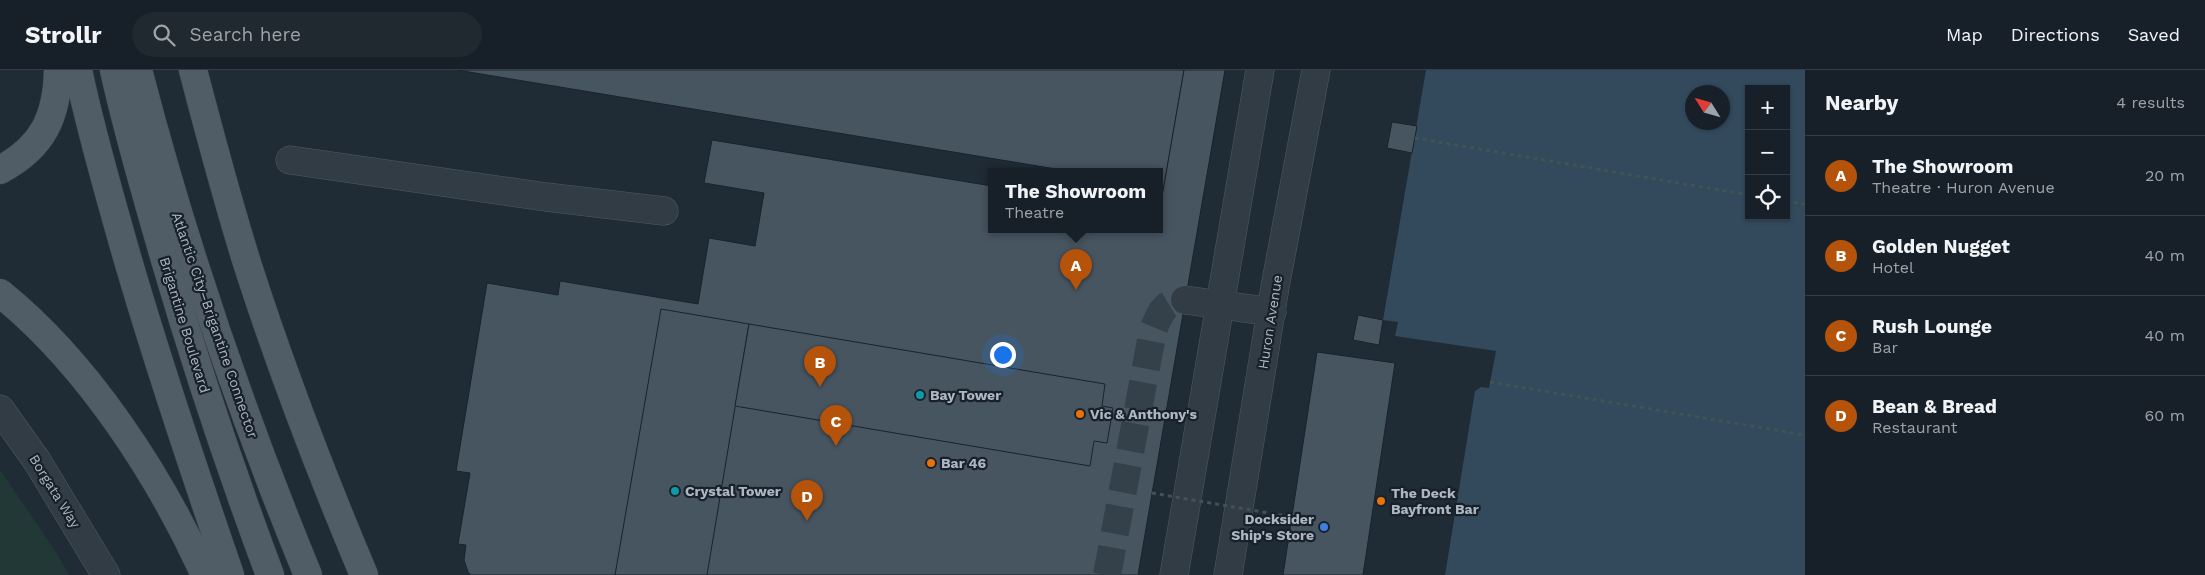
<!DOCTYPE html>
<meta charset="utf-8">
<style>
body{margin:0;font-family:"Work Sans",sans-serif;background:#202830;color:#f1f3f6}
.controls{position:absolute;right:15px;top:15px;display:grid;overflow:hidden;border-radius:0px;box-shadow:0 1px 4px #0004}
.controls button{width:45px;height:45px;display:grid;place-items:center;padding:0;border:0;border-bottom:1px solid #363e45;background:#172028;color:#f1f3f6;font:25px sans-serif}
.compass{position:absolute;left:1685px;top:15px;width:45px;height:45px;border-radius:50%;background:#172028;box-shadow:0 1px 4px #0004;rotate:307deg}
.you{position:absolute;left:1002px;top:284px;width:18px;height:18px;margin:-12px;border:4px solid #fff;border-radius:50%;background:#1a73e8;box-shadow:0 0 0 8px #1a73e833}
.badge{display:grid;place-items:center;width:32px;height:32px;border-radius:50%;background:#b45309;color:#fff;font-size:16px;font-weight:700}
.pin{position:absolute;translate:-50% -41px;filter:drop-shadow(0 1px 2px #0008)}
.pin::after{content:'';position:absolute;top:26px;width:18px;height:15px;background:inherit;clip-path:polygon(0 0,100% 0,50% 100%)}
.popup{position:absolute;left:988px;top:98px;width:175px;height:65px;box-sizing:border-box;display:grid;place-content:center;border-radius:0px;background:#172028;filter:drop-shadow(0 1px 4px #0005);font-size:16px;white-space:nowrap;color:#9ea3a8}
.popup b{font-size:19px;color:#f1f3f6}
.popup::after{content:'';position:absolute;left:50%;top:100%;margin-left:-10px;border:10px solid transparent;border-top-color:#172028}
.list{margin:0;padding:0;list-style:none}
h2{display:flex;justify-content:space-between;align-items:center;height:65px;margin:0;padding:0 20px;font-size:21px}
h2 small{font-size:16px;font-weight:400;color:#9ea3a8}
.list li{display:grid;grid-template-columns:32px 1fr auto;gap:15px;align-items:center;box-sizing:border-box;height:80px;padding:0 20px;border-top:1px solid #363e45}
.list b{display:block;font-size:19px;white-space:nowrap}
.list p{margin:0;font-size:16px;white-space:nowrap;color:#9ea3a8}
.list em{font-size:16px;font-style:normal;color:#9ea3a8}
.icon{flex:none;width:28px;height:28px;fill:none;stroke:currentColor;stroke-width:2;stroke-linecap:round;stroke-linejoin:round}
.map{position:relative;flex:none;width:1805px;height:505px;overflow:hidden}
header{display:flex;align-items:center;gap:30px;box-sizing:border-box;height:70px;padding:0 25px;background:#172028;border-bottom:1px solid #363e45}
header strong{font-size:24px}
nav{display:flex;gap:28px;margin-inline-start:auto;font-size:18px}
.search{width:350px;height:45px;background:#202830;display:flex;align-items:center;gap:12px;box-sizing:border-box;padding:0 18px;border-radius:28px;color:#9ea3a8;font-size:19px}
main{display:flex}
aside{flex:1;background:#172028}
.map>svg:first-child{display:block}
.green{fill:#223837}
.water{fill:#33495c;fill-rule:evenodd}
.building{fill:#475561;stroke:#1a232c}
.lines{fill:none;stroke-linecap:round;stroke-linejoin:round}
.minor-tunnel{stroke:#34404a;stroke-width:28;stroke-dasharray:28 14;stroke-linecap:butt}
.minor-casing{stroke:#505a64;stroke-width:29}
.major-casing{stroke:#3c454f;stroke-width:29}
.path{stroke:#405454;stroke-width:3;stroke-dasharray:4 4;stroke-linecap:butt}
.minor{stroke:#323c45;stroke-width:28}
.major{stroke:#505c66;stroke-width:28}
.path-bridge{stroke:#405454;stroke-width:3;stroke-dasharray:4 4;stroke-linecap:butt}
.culture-dot{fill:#0f9aa8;stroke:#18212a;stroke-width:2}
.food-dot{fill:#e8710a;stroke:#18212a;stroke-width:2}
.shop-dot{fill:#3f7fe0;stroke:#18212a;stroke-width:2}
.labels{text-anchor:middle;stroke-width:4.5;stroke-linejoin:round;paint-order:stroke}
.street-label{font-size:14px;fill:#acb7c3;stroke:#18212a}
.poi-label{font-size:14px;font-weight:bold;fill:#acb7c3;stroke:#18212a;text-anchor:start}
</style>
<header>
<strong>Strollr</strong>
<div class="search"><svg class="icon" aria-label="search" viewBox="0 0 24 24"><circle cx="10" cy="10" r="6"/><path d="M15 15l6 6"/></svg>Search here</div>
<nav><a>Map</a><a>Directions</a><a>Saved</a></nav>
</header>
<main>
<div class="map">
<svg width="1805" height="505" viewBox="0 0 1805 505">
<rect width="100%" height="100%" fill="#1f2b35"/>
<polygon class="green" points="0,400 56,482 69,505 0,505"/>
<path class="water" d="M 1426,0 L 1805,0 L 1805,505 L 1445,505 L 1475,321 L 1481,317 L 1489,318 L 1496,281 L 1395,266 L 1398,252 L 1383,250 ZM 1749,19 L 1786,19 L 1786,146 L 1749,146 ZM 1692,22 L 1722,22 L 1722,52 L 1692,52 Z"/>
<g class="building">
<polygon points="457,0 1184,0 1164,117 1160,117 1160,101 1068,101"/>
<polygon points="1184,0 1225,0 1138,505 471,505 468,502 464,490 466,475 458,474 470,403 456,401 487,213 558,225 560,211 698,234 709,168 755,176 764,123 704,113 712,70 992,116 992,159 1160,159 1160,138"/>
<polygon points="1392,52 1417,56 1412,83 1387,78"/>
<polygon points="661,239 749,254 707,505 615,505"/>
<polygon points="1358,245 1383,250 1379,275 1353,270"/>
<polygon points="749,254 1105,314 1102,336 1113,338 1107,373 1094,371 1090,396 735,336"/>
<polygon points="1317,282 1395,293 1363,505 1283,505"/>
</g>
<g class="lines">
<path class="minor-tunnel" d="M 1107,505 L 1153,260 C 1161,241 1164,232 1185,230"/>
<defs>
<g id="minor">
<polyline points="290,90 546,127 664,141"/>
<polyline points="1185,230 1272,242"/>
<polyline points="0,339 37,391 106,505"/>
<polyline points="1174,505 1260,0"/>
<polyline points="1228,505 1275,217 1316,0"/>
</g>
<g id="major">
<path d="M 78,0 C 90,58 107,116 123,173 C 155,285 192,395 230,505"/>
<path d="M 114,0 C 128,64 147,127 165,190 C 196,296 231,401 270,505"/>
<path d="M 138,0 C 183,173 240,340 308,505"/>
<path d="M 193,0 C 210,65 227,129 247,193 C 281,299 321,403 364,505"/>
<path d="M 0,100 C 43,77 57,47 58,0"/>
<path d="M 0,223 C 87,293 159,404 205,505"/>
</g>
</defs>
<use href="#minor" class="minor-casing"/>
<use href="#major" class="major-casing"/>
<g class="path">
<polyline points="1415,68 1749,125"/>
<polyline points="1786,131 1805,134"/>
<polyline points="1490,312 1805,365"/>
</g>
<use href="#minor" class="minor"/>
<use href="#major" class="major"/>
<polyline class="path-bridge" points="1152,423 1292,447"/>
</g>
<g class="culture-dot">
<circle cx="920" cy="325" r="5"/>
<circle cx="675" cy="421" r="5"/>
</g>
<g class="food-dot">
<circle cx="1080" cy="344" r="5"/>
<circle cx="931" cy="393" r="5"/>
<circle cx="1381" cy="431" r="5"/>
</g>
<circle class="shop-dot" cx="1324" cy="457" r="5"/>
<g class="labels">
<g class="street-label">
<text transform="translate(1270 252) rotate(-81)" y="5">Huron Avenue</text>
<text transform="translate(185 255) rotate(73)" y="5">Brigantine Boulevard</text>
<text transform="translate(215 255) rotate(71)" y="5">Atlantic City–Brigantine Connector</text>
<text transform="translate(55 421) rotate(58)" y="5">Borgata Way</text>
</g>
<g class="poi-label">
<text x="930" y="330">Bay Tower</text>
<text x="1090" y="349">Vic &amp; Anthony's</text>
<text x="941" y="398">Bar 46</text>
<text x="685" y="426">Crystal Tower</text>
<text x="1391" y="428">The Deck<tspan x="1391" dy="16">Bayfront Bar</tspan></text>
<text x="1314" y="454" text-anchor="end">Docksider<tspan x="1314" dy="16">Ship's Store</tspan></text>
</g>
</g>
</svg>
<div class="controls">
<button>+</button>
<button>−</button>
<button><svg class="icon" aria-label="locate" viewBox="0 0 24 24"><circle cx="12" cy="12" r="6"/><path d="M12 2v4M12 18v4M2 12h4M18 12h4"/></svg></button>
</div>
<svg class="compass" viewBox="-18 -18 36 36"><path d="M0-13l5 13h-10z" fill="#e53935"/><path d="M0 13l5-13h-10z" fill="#9ea3a8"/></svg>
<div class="you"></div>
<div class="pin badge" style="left:1076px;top:220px">A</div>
<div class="popup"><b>The Showroom</b>Theatre</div>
<div class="pin badge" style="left:820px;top:317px">B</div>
<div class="pin badge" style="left:836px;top:376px">C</div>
<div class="pin badge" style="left:807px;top:451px">D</div>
</div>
<aside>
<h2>Nearby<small>4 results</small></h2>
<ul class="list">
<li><span class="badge">A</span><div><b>The Showroom</b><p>Theatre · Huron Avenue</p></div><em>20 m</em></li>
<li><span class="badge">B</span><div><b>Golden Nugget</b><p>Hotel</p></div><em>40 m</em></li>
<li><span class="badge">C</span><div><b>Rush Lounge</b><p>Bar</p></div><em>40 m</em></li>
<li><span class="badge">D</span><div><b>Bean &amp; Bread</b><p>Restaurant</p></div><em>60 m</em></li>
</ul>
</aside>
</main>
